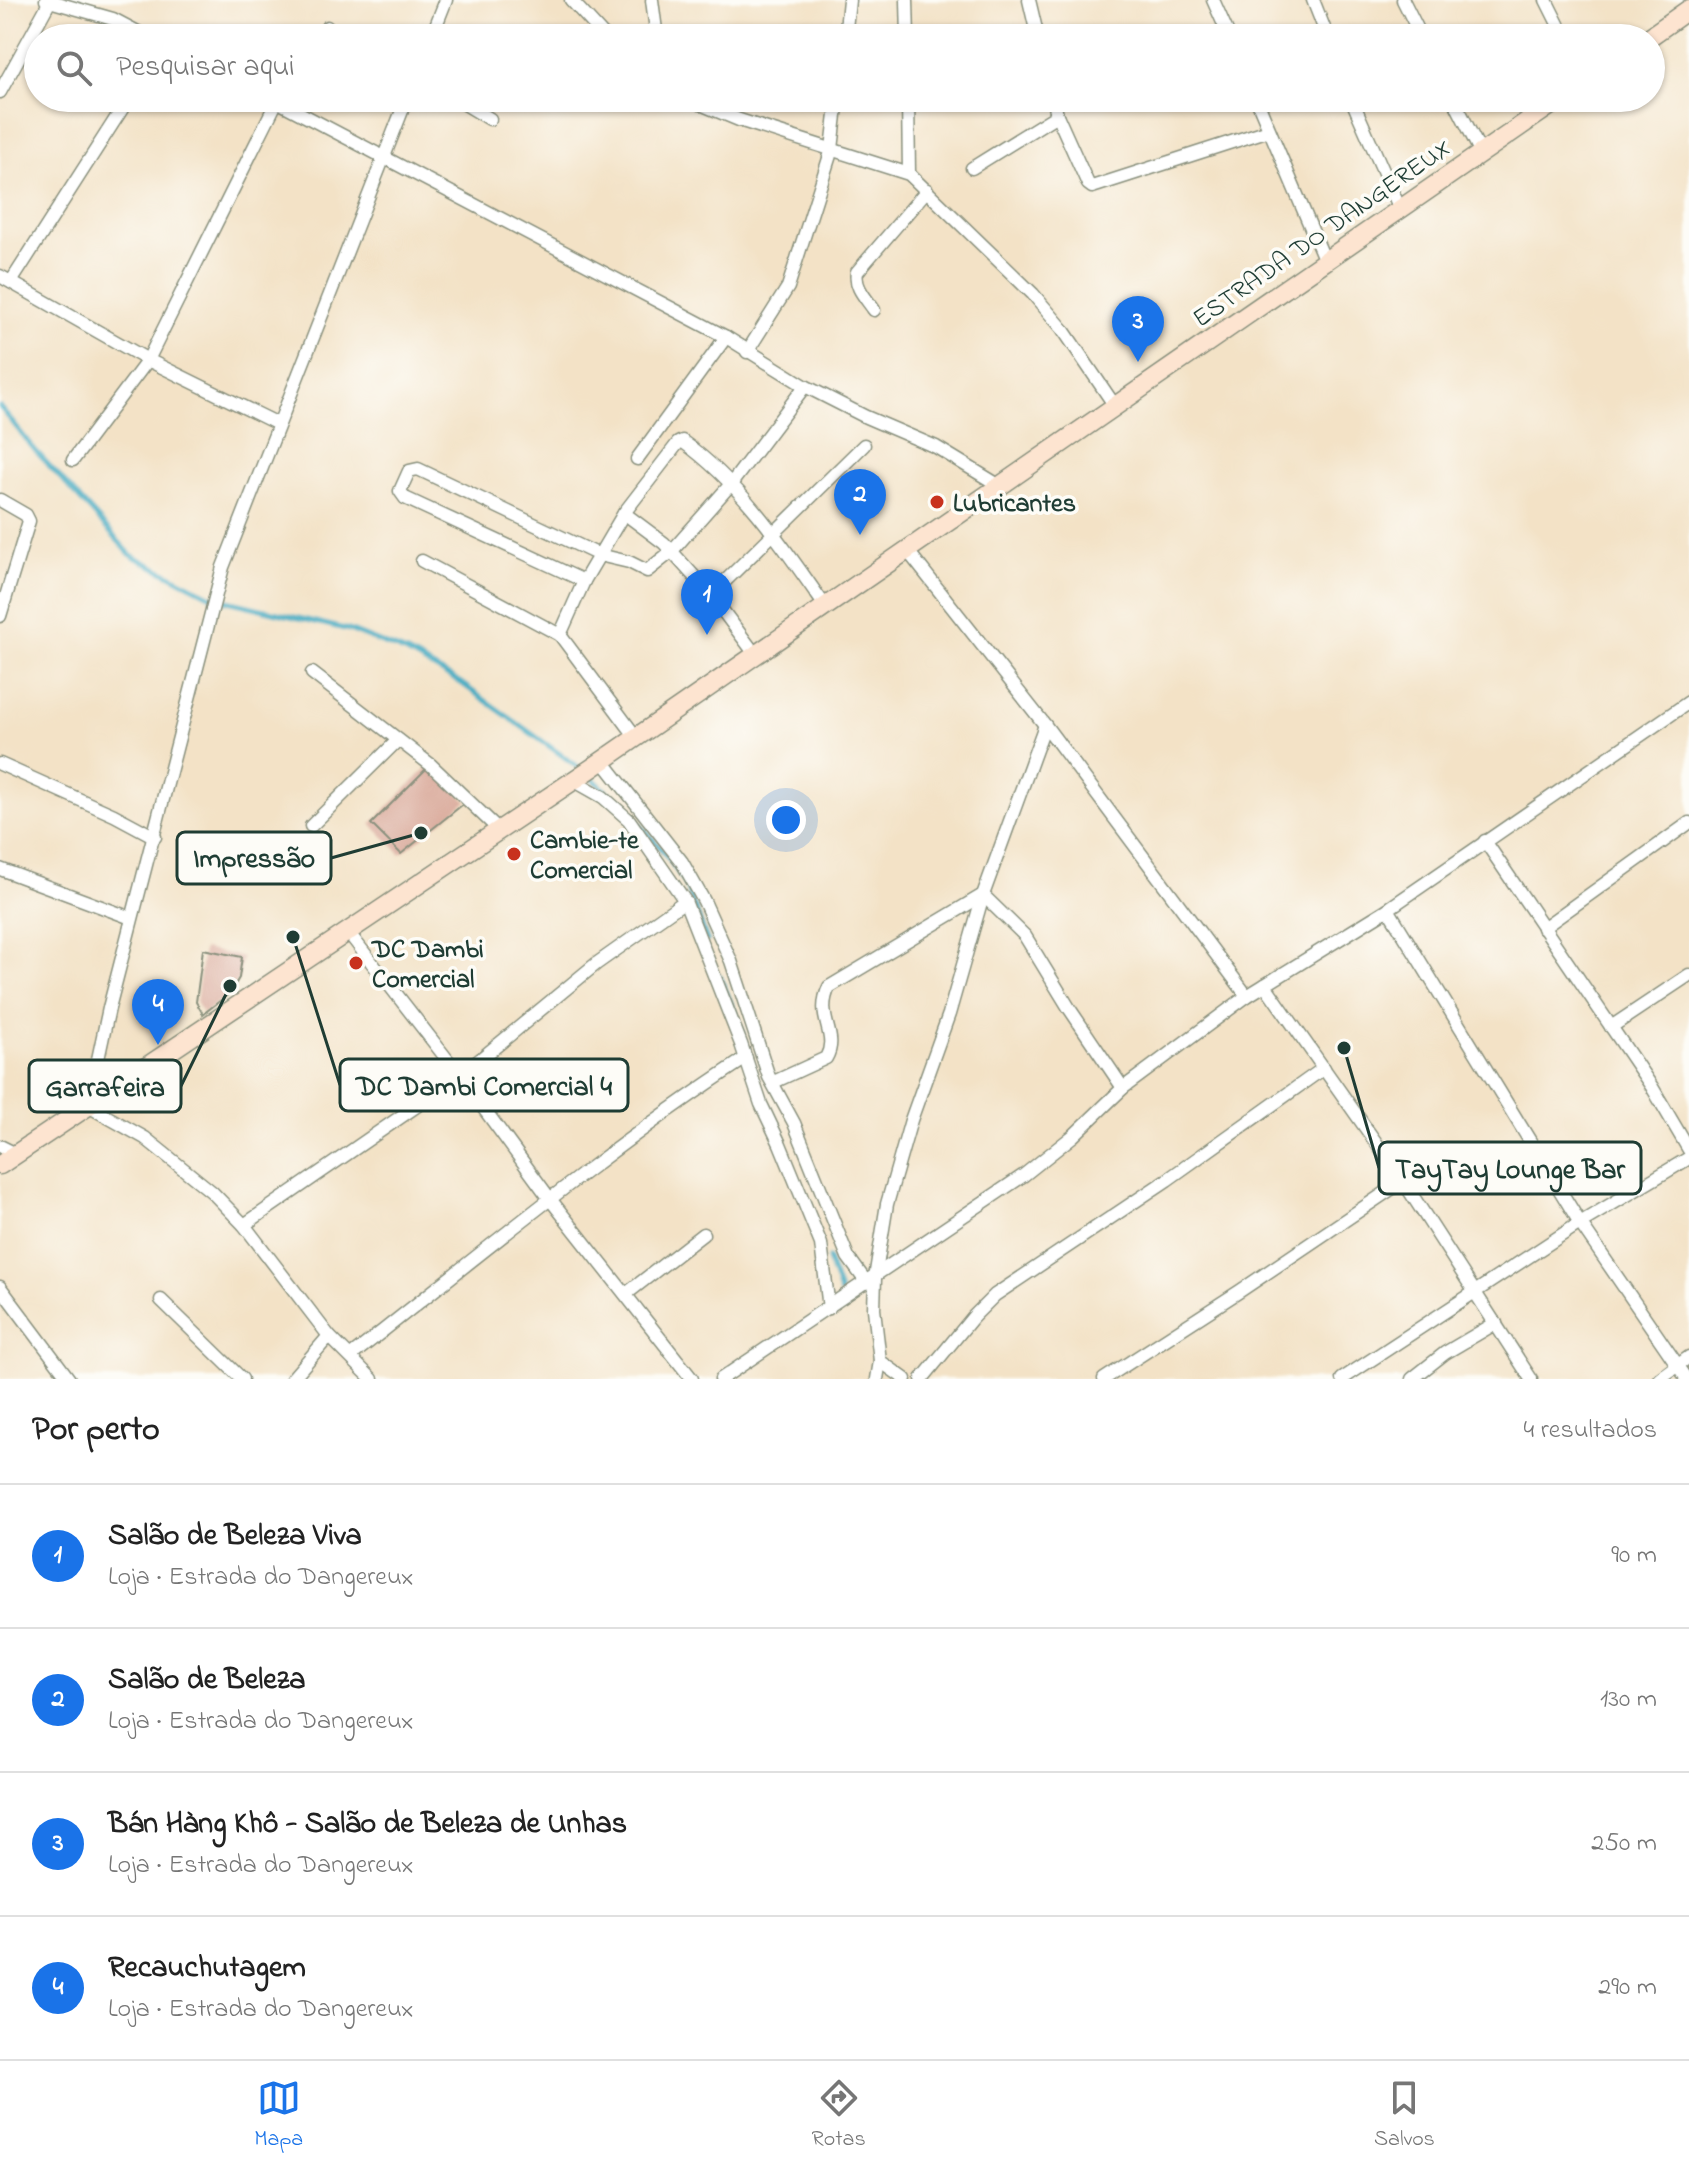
<!DOCTYPE html>
<html lang="pt">
<meta charset="utf-8">
<style>
body{margin:0;font-family:"Indie Flower",sans-serif;background:#f6f6f6;color:#222}
.you{position:absolute;left:786px;top:820px;width:28px;height:28px;margin:-20px;border:6px solid #fff;border-radius:50%;background:#1a73e8;box-shadow:0 0 0 12px #1a73e833}
.badge{display:grid;place-items:center;width:52px;height:52px;border-radius:50%;background:#1a73e8;color:#fff;font-size:26px;font-weight:700}
.pin{position:absolute;translate:-50% -66px;filter:drop-shadow(0 2px 4px #0008)}
.pin::after{content:'';position:absolute;top:42px;width:28px;height:24px;background:inherit;clip-path:polygon(0 0,100% 0,50% 100%)}
.list{margin:0;padding:0;list-style:none}
h2{display:flex;justify-content:space-between;align-items:center;height:104px;margin:0;padding:0 32px;font-size:34px}
h2 small{font-size:26px;font-weight:400;color:#767676}
.list li{display:grid;grid-template-columns:52px 1fr auto;gap:24px;align-items:center;box-sizing:border-box;height:144px;padding:0 32px;border-top:2px solid #e0e0e0}
.list b{display:block;font-size:30px;white-space:nowrap}
.list p{margin:0;font-size:26px;white-space:nowrap;color:#767676}
.list em{font-size:26px;font-style:normal;color:#767676}
.icon{flex:none;width:44px;height:44px;fill:none;stroke:currentColor;stroke-width:2;stroke-linecap:round;stroke-linejoin:round}
.map{position:relative;flex:none;width:1689px;height:1379px;overflow:hidden}
.search{position:absolute;background:#fff;box-shadow:0 2px 6px #0004;left:24px;right:24px;top:24px;height:88px;display:flex;align-items:center;gap:20px;box-sizing:border-box;padding:0 28px;border-radius:44px;color:#767676;font-size:30px}
.sheet{height:680px;background:#fff}
nav{display:flex;justify-content:space-around;align-items:center;box-sizing:border-box;height:112px;border-top:2px solid #e0e0e0;background:#fff;font-size:22px;color:#767676}
nav a{display:grid;justify-items:center;gap:4px}
nav .on{color:#1a73e8}
.map>svg:first-child{display:block}
.lines{fill:none;stroke-linecap:round;stroke-linejoin:round}
.stream{stroke:#3fa8bf;stroke-width:5}
.building{fill:#d8a696}
.street-casing{stroke:#89907d;stroke-width:15}
.secondary-casing{stroke:#89907d;stroke-width:21}
.street{stroke:#fff;stroke-width:12}
.secondary{stroke:#fde4d0;stroke-width:18}
.poi-dot{fill:#c8321e;stroke:#fdfcf7;stroke-width:3}
.labels{text-anchor:middle;stroke-width:7;stroke-linejoin:round;paint-order:stroke}
.street-label{font-size:26px;fill:#1f3d34;stroke:#fdfcf7}
.poi-label{font-size:26px;font-weight:bold;fill:#1f3d34;stroke:#fdfcf7;text-anchor:start}
.leader{fill:none;stroke:#1f3d34;stroke-width:3}
.callout-dot{fill:#1f3d34;stroke:#fdfcf7;stroke-width:3}
.callout{fill:#fdfcf7;stroke:#1f3d34;stroke-width:3}
.callout-label{font-size:28px;text-anchor:middle;font-weight:bold;fill:#1f3d34}
</style>
<div class="map">
<svg width="1689" height="1379" viewBox="0 0 1689 1379">
<rect width="100%" height="100%" fill="#fdfcf7"/>
<filter id="ink" filterUnits="userSpaceOnUse"><feTurbulence type="fractalNoise" baseFrequency=".0125" numOctaves="2"/><feDisplacementMap in="SourceGraphic" scale="16" xChannelSelector="R" yChannelSelector="G"/><feConvolveMatrix kernelMatrix="1 2 1 2 8 2 1 2 1" color-interpolation-filters="sRGB"/></filter>
<filter id="wash" filterUnits="userSpaceOnUse"><feTurbulence type="fractalNoise" baseFrequency=".006" numOctaves="4" result="noise"/><feDisplacementMap in="SourceGraphic" scale="32" xChannelSelector="R" yChannelSelector="G"/><feGaussianBlur stdDeviation="1.8" result="paint"/><feColorMatrix in="noise" values="0 0 0 0 0 0 0 0 0 0 0 0 0 0 0 0 0 1.4 0 .05"/><feComposite in="paint" operator="in"/></filter>
<g filter="url(#wash)">
<rect width="100%" height="100%" fill="#f3e2c6"/>
<g class="lines">
<g class="stream">
<polyline points="0,407 34,449 131,555 215,598 349,630 407,653 461,683 581,769"/>
<path d="M 589,775 C 621,805 653,834 677,871 C 691,893 698,917 707,940"/>
<polyline points="720,976 743,1033"/>
<polyline points="769,1106 783,1137"/>
<polyline points="828,1259 840,1292"/>
</g>
</g>
<g id="blocks">
<g class="building">
<polygon points="428,767 467,801 401,854 371,824"/>
<polygon points="203,949 242,957 239,978 230,993 203,1014 196,1002"/>
</g>
</g>
</g>
<g filter="url(#ink)">
<use href="#blocks" fill-opacity="0" stroke="#89907d" stroke-width="2"/>
<g class="lines">
<defs>
<g id="street">
<polyline points="46,0 113,19 149,38"/>
<polyline points="571,0 606,38"/>
<polyline points="652,0 657,38"/>
<polyline points="907,0 908,38"/>
<polyline points="1029,0 1038,38"/>
<polyline points="1213,0 1230,38"/>
<polyline points="1313,0 1328,38"/>
<polyline points="1403,0 1422,38"/>
<polyline points="1546,0 1565,38"/>
<polyline points="322,38 327,27"/>
<polyline points="431,38 446,0"/>
<polyline points="845,38 849,0"/>
<polyline points="0,92 50,1"/>
<polyline points="271,98 726,337 805,386 866,417 936,447 1000,486"/>
<polyline points="455,98 490,119"/>
<polyline points="686,98 739,120 909,174 1033,294 1062,328 1115,406"/>
<polyline points="908,98 909,174"/>
<polyline points="1053,98 1057,115 1088,184 1092,187 1269,130"/>
<polyline points="1256,98 1325,261"/>
<polyline points="1351,98 1400,209"/>
<polyline points="1453,98 1481,153"/>
<polyline points="972,168 1057,115"/>
<polyline points="0,276 148,360 278,424"/>
<polyline points="11,282 129,98"/>
<path d="M 874,310 C 866,298 854,287 857,272 L 927,190"/>
<polyline points="747,352 788,287 832,149 838,98"/>
<polyline points="637,459 726,337"/>
<polyline points="73,460 148,360 277,101"/>
<polyline points="0,500 26,515 29,521 0,616"/>
<polyline points="624,513 664,543 711,595 755,654"/>
<polyline points="907,550 1045,725 1247,996"/>
<polyline points="422,561 560,635 636,737"/>
<polyline points="584,581 405,498 400,491 409,471 418,469 599,555 629,562 647,571 671,552 731,484 805,386"/>
<polyline points="711,595 864,445"/>
<path d="M 560,635 L 584,581 L 624,513 L 678,443 L 682,441 C 742,484 784,547 825,606"/>
<polyline points="312,673 431,765 499,830"/>
<polyline points="602,760 682,862 704,901 731,961 769,1077 794,1123 848,1257 867,1283"/>
<polyline points="0,764 114,815 155,837"/>
<polyline points="573,780 603,797 629,820 685,901 741,1044 761,1104 780,1144 821,1244 829,1308"/>
<polyline points="311,826 398,740"/>
<polyline points="1485,841 1652,1087 1689,1150"/>
<polyline points="0,869 131,918"/>
<polyline points="1388,909 1580,1223 1687,1379"/>
<polyline points="1543,928 1689,823"/>
<polyline points="348,932 460,1076 550,1199 692,1379"/>
<polyline points="1265,985 1403,1181 1531,1379"/>
<polyline points="1611,1027 1689,975"/>
<path d="M 772,1080 L 776,1081 L 826,1058 C 840,1034 814,1018 829,987 L 983,895 L 1025,936 L 1069,1008 L 1123,1088"/>
<polyline points="0,1146 16,1154"/>
<polyline points="244,1225 460,1076 596,964 685,901"/>
<polyline points="0,1287 69,1379"/>
<polyline points="626,1294 703,1234"/>
<polyline points="161,1300 242,1379"/>
<path d="M 351,1356 C 481,1254 608,1148 746,1058"/>
<polyline points="880,1361 905,1379"/>
<polyline points="292,1379 329,1336"/>
<polyline points="372,1379 329,1336 244,1225 212,1192 145,1138 88,1106 109,1008 223,567 407,98"/>
<polyline points="721,1379 1024,1175 1073,1136 1123,1088 1247,996 1388,909 1689,702"/>
<polyline points="877,1379 880,1361 874,1309 875,1278 887,1204 911,1120 949,1014 983,895 1045,725"/>
<polyline points="922,1379 973,1317 995,1295 1167,1180 1324,1068"/>
<polyline points="1104,1379 1240,1291 1403,1181"/>
<polyline points="1342,1379 1580,1223 1689,1158"/>
<polyline points="1412,1379 1445,1353 1496,1323"/>
<polyline points="1659,1379 1689,1357"/>
</g>
<g id="secondary">
<polyline points="1648,38 1689,9"/>
<polyline points="0,1165 592,768 1561,98"/>
</g>
</defs>
<use href="#street" class="street-casing"/>
<use href="#secondary" class="secondary-casing"/>
<use href="#street" class="street"/>
<use href="#secondary" class="secondary"/>
</g>
</g>
<g class="poi-dot">
<circle cx="937" cy="502" r="8"/>
<circle cx="514" cy="854" r="8"/>
<circle cx="356" cy="963" r="8"/>
</g>
<g class="labels">
<g class="street-label">
<text transform="translate(1321 232) rotate(-35)" y="9">ESTRADA DO DANGEREUX</text>
</g>
<g class="poi-label">
<text x="953" y="511">Lubricantes</text>
<text x="530" y="848">Cambie-te<tspan x="530" dy="30">Comercial</tspan></text>
<text x="372" y="957">DC Dambi<tspan x="372" dy="30">Comercial</tspan></text>
</g>
</g>
<path class="leader" d="M421 833L331 858M293 937L340 1085M230 986L181 1086M1344 1048L1379 1168"/>
<g class="callout-dot">
<circle cx="421" cy="833" r="8"/>
<circle cx="293" cy="937" r="8"/>
<circle cx="230" cy="986" r="8"/>
<circle cx="1344" cy="1048" r="8"/>
</g>
<g class="callout">
<rect x="177" y="832" width="154" height="52" rx="8"/>
<rect x="340" y="1059" width="288" height="52" rx="8"/>
<rect x="29" y="1060" width="152" height="52" rx="8"/>
<rect x="1379" y="1142" width="262" height="52" rx="8"/>
</g>
<g class="callout-label">
<text x="254" y="867">Impressão</text>
<text x="484" y="1095">DC Dambi Comercial 4</text>
<text x="105" y="1096">Garrafeira</text>
<text x="1510" y="1178">TayTay Lounge Bar</text>
</g>
</svg>
<div class="you"></div>
<div class="pin badge" style="left:707px;top:635px">1</div>
<div class="pin badge" style="left:860px;top:535px">2</div>
<div class="pin badge" style="left:1138px;top:362px">3</div>
<div class="pin badge" style="left:158px;top:1045px">4</div>
<div class="search"><svg class="icon" aria-label="search" viewBox="0 0 24 24"><circle cx="10" cy="10" r="6"/><path d="M15 15l6 6"/></svg>Pesquisar aqui</div>
</div>
<section class="sheet">
<h2>Por perto<small>4 resultados</small></h2>
<ul class="list">
<li><span class="badge">1</span><div><b>Salão de Beleza Viva</b><p>Loja · Estrada do Dangereux</p></div><em>90 m</em></li>
<li><span class="badge">2</span><div><b>Salão de Beleza</b><p>Loja · Estrada do Dangereux</p></div><em>130 m</em></li>
<li><span class="badge">3</span><div><b>Bán Hàng Khô - Salão de Beleza de Unhas</b><p>Loja · Estrada do Dangereux</p></div><em>250 m</em></li>
<li><span class="badge">4</span><div><b>Recauchutagem</b><p>Loja · Estrada do Dangereux</p></div><em>290 m</em></li>
</ul>
</section>
<nav>
<a class="on"><svg class="icon" aria-label="map" viewBox="0 0 24 24"><path d="M3 6l6-2 6 2 6-2v14l-6 2-6-2-6 2zM9 4v14M15 6v14"/></svg>Mapa</a>
<a><svg class="icon" aria-label="directions" viewBox="0 0 24 24"><path d="M12 3l9 9-9 9-9-9zM9 14v-3h6M13 9l2 2-2 2"/></svg>Rotas</a>
<a><svg class="icon" aria-label="saved" viewBox="0 0 24 24"><path d="M7 4h10v16l-5-4-5 4z"/></svg>Salvos</a>
</nav>
